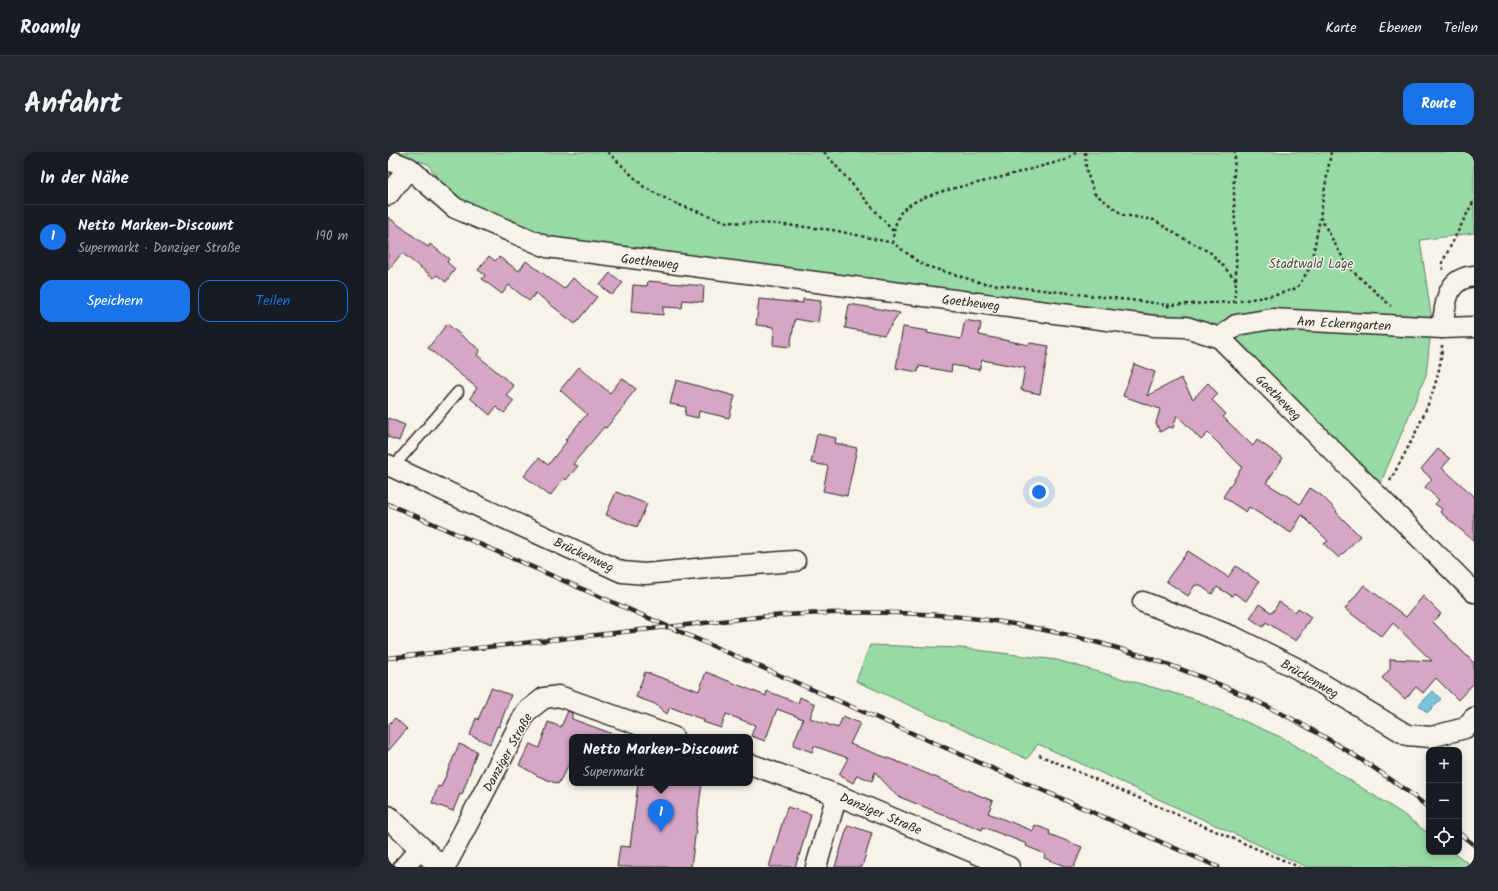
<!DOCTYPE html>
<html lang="de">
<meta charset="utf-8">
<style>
body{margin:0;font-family:Kalam,sans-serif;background:#242831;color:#f1f3f6}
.controls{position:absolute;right:12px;bottom:12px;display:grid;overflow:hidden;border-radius:8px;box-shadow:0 2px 10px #0003}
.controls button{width:36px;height:36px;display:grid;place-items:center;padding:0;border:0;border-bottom:1px solid #363941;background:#171b24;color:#f1f3f6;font:20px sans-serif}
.you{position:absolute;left:651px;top:340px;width:14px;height:14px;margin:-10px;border:3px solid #fff;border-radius:50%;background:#1a73e8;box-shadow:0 0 0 6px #1a73e833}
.badge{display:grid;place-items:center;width:26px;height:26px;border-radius:50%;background:#1a73e8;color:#fff;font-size:13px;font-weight:700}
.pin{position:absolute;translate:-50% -33px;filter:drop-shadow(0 1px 2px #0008)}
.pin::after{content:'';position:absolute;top:21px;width:14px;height:12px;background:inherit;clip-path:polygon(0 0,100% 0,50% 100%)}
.popup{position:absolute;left:181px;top:582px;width:184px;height:52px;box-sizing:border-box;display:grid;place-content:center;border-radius:8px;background:#171b24;filter:drop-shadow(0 1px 3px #0005);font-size:13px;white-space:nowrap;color:#9ea1a6}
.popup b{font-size:15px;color:#f1f3f6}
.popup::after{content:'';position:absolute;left:50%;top:100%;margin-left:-8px;border:8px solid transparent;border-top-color:#171b24}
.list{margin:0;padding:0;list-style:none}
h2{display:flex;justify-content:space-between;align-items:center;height:52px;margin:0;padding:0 16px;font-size:17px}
h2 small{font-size:13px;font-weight:400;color:#9ea1a6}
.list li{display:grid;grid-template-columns:26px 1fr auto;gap:12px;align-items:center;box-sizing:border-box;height:64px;padding:0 16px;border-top:1px solid #363941}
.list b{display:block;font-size:15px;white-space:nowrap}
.list p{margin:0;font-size:13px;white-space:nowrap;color:#9ea1a6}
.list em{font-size:13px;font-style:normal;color:#9ea1a6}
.actions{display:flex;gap:8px;padding:12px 16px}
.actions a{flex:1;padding:9px 0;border:1px solid #1a73e8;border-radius:12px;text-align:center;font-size:14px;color:#1a73e8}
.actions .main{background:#1a73e8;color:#fff}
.icon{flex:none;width:22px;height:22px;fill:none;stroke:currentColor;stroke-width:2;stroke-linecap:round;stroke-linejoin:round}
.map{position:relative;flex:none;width:1086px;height:715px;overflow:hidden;border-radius:12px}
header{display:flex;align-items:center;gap:24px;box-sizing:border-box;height:56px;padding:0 20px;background:#171b24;border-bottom:1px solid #363941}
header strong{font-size:19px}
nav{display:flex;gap:22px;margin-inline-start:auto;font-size:14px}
.intro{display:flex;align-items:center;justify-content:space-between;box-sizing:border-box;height:96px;padding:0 24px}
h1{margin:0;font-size:28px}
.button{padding:10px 18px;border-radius:12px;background:#1a73e8;color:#fff;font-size:14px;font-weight:700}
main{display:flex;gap:24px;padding:0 24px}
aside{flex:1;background:#171b24;border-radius:12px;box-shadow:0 2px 10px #0003}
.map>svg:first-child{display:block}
.green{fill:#98daa5;stroke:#628268}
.water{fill:#7ac5d9;stroke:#5a8793}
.building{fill:#d7a6c5;stroke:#2b2b2b}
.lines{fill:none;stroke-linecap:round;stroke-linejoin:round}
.service-casing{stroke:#2b2b2b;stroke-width:13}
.minor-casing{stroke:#2b2b2b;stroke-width:23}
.primary-casing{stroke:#2b2b2b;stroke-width:25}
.path{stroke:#2b2b2b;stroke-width:2.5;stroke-dasharray:3 3;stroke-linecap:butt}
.service{stroke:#f7f3e8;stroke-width:10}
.minor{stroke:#f7f3e8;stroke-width:20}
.primary{stroke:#f7f3e8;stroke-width:22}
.rail-casing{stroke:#2b2b2b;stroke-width:4.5}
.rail{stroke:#f7f3e8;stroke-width:3;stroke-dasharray:9;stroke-linecap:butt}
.labels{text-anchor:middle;stroke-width:3;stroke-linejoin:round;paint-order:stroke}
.street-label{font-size:13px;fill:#2b2b2b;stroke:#f7f3e8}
.park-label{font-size:13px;fill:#46574a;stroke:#f7f3e8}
</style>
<header>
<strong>Roamly</strong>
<nav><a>Karte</a><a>Ebenen</a><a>Teilen</a></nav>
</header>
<div class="intro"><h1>Anfahrt</h1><a class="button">Route</a></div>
<main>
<aside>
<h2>In der Nähe<small></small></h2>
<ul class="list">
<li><span class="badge">1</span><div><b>Netto Marken-Discount</b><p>Supermarkt · Danziger Straße</p></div><em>190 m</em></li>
</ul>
<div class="actions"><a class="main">Speichern</a><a>Teilen</a></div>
</aside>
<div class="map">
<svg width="1086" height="715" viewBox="0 0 1086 715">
<rect width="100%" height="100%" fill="#f7f3e8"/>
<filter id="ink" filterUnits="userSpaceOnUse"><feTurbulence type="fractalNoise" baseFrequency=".025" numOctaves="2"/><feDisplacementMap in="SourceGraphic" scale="8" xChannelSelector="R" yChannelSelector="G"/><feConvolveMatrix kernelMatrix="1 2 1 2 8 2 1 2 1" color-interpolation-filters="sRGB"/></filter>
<g filter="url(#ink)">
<g class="green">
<polygon points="1,0 1086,0 1086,81 1032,88 1044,169 1038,223 991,335 830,174 775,164 604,144 166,90 64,49 40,12"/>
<polygon points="482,493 573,496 669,508 806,547 897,587 1015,662 1041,682 1041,700 1065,700 1085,715 919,715 650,592 639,607 468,529"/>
</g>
<polygon class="water" points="1045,539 1053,547 1039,561 1031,553"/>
<g class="building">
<polygon points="0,65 40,95 42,92 61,107 59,110 67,117 58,130 49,123 46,126 14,101 0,118"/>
<polygon points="101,104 107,109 111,105 131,119 138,109 176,137 185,126 209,145 187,172 148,141 141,149 121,133 114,142 94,127 97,123 90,118"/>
<polygon points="222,121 235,131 224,143 212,133"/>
<polygon points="260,129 316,134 315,150 295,148 294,156 275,155 275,163 243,160 245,133 259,134"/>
<polygon points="371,147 415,151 415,147 433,149 430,171 407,167 402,195 385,193 386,175 368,173"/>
<polygon points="461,152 492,157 512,161 496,183 457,176"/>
<polygon points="577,168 593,171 591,183 641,193 642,191 661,194 652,242 633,238 637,216 594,208 591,218 564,213 563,220 531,214 530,220 508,216 515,175 540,179 539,181 573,187"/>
<polygon points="59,172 92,198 89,203 126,234 118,243 126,249 116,261 108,255 102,263 82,246 89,236 40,196"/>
<polygon points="746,212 767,220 759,244 793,226 805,247 820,231 830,242 824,248 838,262 835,265 865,294 869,288 895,306 878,331 912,352 922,336 933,343 949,359 948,360 972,384 951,406 936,392 940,389 914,363 903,381 861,355 858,360 835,345 854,315 820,281 813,288 789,263 785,276 781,275 772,280 768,271 772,257 735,244"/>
<polygon points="191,215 222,241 234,226 248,237 236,252 237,253 218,276 216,275 185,312 190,314 178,328 176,326 162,344 136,324 151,306 160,313 179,289 177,288 199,262 172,238"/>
<polygon points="288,228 347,244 341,266 311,259 310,266 297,263 298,255 282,252"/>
<polygon points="0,266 17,273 11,289 0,285"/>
<polygon points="429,282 448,286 447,291 469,296 459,344 435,339 440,314 423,311"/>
<polygon points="1050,297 1062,307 1054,316 1086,344 1086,389 1052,360 1054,357 1047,352 1051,348 1037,335 1044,327 1033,317"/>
<polygon points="228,340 259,352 249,375 218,363"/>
<polygon points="800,399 840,425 848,414 871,430 858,449 846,441 844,444 829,435 824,442 810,432 809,434 807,433 800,444 778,429"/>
<polygon points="976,433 1018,465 1035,444 1053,462 1045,470 1086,511 1086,531 1070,548 1048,526 1035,541 1028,535 1017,547 994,526 1002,517 1002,507 1044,509 1005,471 994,485 957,457"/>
<polygon points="891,450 907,460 910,456 923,465 908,489 878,470 875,475 862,466 871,452 884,461"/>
<polygon points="257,520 311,539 318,520 378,544 379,539 410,551 412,545 427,552 422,566 450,576 455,564 472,571 462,592 513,611 605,649 600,661 645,679 647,673 662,679 661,682 694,695 686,715 679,715 656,706 657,702 638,694 639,692 595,675 594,678 509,644 487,620 484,629 469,623 465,631 451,623 460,606 426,594 424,600 405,593 415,567 389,557 377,589 363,584 367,573 338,562 333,576 315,570 316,568 282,555 279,562 267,552 248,545"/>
<polygon points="103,536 123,543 111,575 109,574 102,592 82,583 88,566 90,568"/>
<polygon points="180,559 184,561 184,567 228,583 228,585 184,585 184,607 170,632 150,624 131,613 142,592 151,596 160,570 173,575"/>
<polygon points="7,566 19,577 0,599 0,573"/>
<polygon points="71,592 89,599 74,643 72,642 65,659 44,651 50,634 53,635"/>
<polygon points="250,631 314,631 303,715 229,715 232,694 242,695"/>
<polygon points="399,655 423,662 412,701 407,715 381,715"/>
<polygon points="460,673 484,681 474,715 447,715"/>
</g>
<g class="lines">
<defs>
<polyline id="service" points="5,315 70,240"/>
<g id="minor">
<polyline points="0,8 21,16 67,56 159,95 766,174 798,175 832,186 1086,440"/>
<polyline points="0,43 21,16"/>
<path d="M 1054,176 C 1058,153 1056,127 1086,124"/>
<polyline points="832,186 848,173 884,167 1054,176 1086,175"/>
<polyline points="0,313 234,420 257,422 328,415 407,409"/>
<polyline points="755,450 846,485 908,516 1019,583 1043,585 1077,576 1086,566"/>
<polyline points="362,612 449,643 621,715"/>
<polyline points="16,715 33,696"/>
<polyline points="57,715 138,560 156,546 171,544 285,585"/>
<polyline points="428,715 449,643"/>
</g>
<polyline id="primary" points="0,665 53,715"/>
</defs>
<use href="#service" class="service-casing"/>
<use href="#minor" class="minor-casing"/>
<use href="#primary" class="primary-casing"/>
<g class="path">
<polyline points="220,0 256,35 286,51 339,70 388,72 445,78 505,91 535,113 594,131 759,150 779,153 781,155"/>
<polyline points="436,0 505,79"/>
<polyline points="697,0 698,17 706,41 735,63 766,68 791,84 823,101 848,128"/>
<polyline points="943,0 932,65 960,115 1003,154"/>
<path d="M 505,91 C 505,81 508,66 514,59 C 531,42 572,35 594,30 C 622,23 650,15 677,8 L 689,0"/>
<polyline points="1055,118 1054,111 1086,48"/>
<polyline points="846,150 888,143 909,136 923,114 932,66"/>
<path d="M 779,153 L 846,150 C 851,112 846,75 846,37 C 845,25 847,12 847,0"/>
<path d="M 1002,329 C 1023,290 1053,238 1054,193"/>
<polyline points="651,603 911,715"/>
</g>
<use href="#service" class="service"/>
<use href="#minor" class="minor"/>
<use href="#primary" class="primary"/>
<defs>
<g id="rail">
<polyline points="0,352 830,715"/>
<path d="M 0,506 L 370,465 C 447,459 523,458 600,468 C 760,491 914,556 1041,656"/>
<polyline points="1071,681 1086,693"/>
</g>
</defs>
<use href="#rail" class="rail-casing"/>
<use href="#rail" class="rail"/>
</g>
</g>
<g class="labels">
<g class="street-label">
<text transform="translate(262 109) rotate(7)" y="5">Goetheweg</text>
<text transform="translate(583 150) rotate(7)" y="5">Goetheweg</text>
<text transform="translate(956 171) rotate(3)" y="5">Am Eckerngarten</text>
<text transform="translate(891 245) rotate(45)" y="5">Goetheweg</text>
<text transform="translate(196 402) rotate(25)" y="5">Brückenweg</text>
<text transform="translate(922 526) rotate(30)" y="5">Brückenweg</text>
<text transform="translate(119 600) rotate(-61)" y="5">Danziger Straße</text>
<text transform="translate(493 661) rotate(23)" y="5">Danziger Straße</text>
</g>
<g class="park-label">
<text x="923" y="116">Stadtwald Lage</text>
</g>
</g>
</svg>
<div class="controls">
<button>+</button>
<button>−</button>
<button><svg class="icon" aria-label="locate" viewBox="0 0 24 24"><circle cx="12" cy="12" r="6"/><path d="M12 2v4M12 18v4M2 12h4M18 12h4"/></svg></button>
</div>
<div class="you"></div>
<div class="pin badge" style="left:273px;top:680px">1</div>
<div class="popup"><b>Netto Marken-Discount</b>Supermarkt</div>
</div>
</main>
